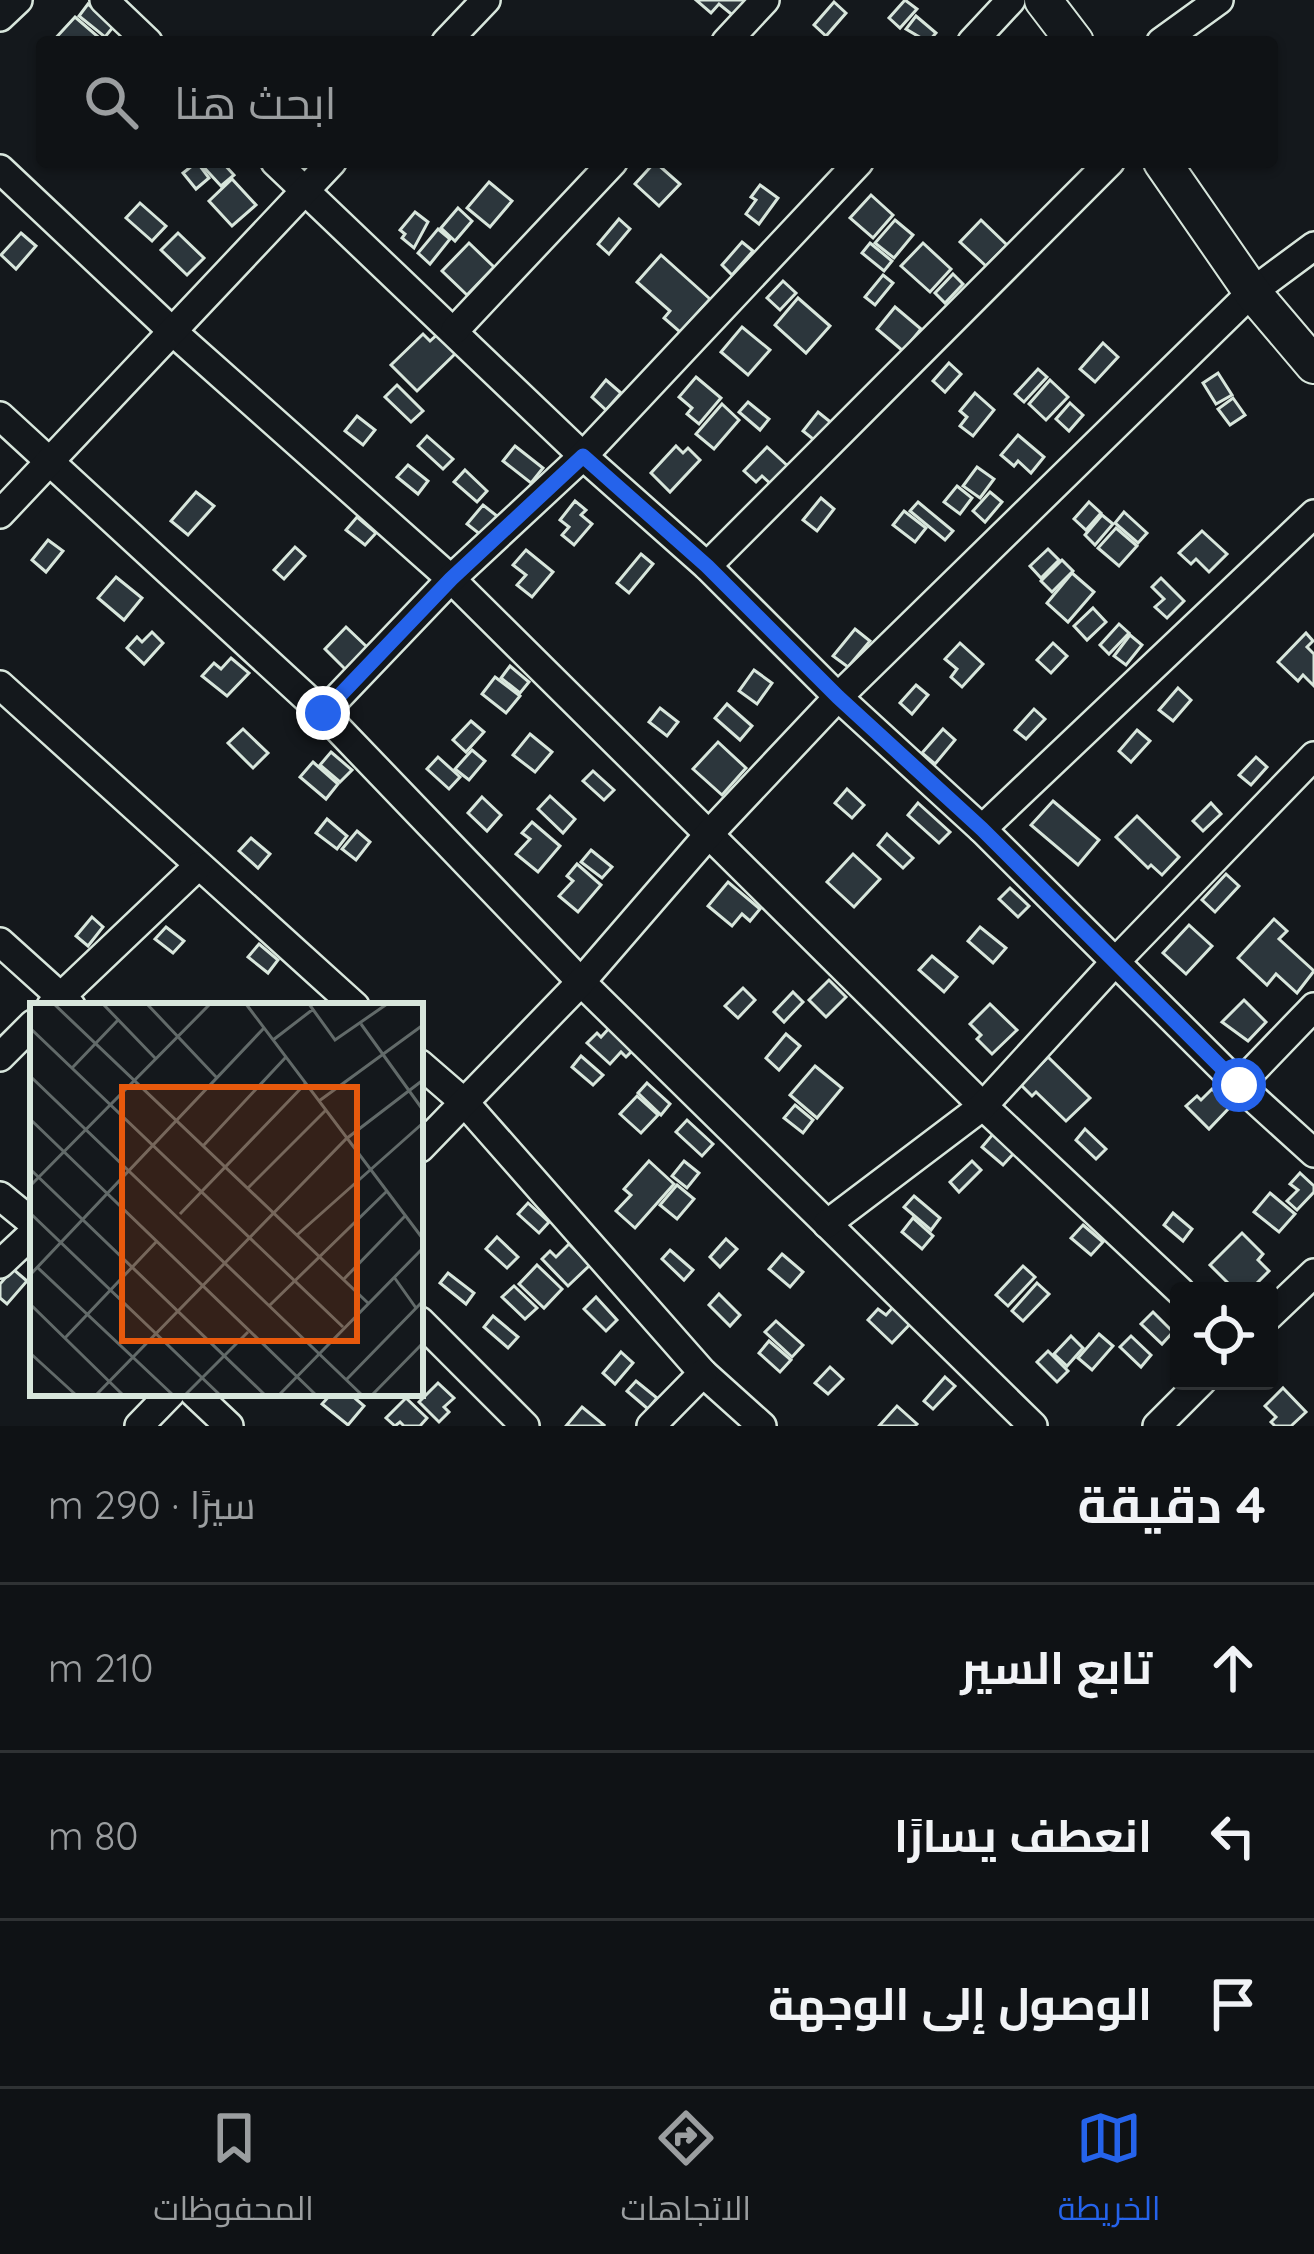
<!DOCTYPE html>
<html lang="ar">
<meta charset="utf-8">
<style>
body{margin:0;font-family:Quicksand,Cairo,sans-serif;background:#1d2022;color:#f1f3f6;direction:rtl}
.controls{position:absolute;right:36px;bottom:36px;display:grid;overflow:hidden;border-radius:12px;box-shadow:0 3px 9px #0004}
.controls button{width:108px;height:108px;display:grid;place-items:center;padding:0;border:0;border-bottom:3px solid #2f3234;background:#0f1215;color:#f1f3f6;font:60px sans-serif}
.stop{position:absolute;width:36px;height:36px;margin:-27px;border:9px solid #2563eb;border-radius:50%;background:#fff}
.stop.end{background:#2563eb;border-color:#fff;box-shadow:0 3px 12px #0008}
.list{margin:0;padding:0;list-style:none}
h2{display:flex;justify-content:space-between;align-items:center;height:156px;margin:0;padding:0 48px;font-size:51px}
h2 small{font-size:39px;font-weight:400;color:#9b9ea0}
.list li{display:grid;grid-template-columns:78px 1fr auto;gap:36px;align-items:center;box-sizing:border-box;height:168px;padding:0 48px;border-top:3px solid #2f3234}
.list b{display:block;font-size:45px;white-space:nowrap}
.list em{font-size:39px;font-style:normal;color:#9b9ea0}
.icon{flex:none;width:66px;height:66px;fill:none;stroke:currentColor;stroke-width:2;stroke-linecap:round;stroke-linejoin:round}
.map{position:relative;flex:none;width:1314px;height:1426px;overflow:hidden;direction:ltr}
.search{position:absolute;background:#0f1215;box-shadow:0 3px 9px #0004;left:36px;right:36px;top:36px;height:132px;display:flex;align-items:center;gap:30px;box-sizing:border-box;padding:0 42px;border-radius:12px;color:#9b9ea0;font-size:45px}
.sheet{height:660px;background:#0f1215}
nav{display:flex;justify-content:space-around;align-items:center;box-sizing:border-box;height:168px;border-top:3px solid #2f3234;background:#0f1215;font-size:33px;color:#9b9ea0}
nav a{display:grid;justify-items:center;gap:6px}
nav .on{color:#2563eb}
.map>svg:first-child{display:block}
.building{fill:#2c363c;stroke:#d8e6dc;stroke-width:3}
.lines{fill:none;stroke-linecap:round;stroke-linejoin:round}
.street-casing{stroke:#d8e6dc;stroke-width:32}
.secondary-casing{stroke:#d8e6dc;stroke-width:40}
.street{stroke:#14181c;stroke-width:27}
.secondary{stroke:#14181c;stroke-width:36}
.route{stroke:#2563eb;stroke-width:15}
.inset-road{fill:none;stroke:#626a69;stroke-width:3}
.view{fill:#e8590c;fill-opacity:0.15;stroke:#e8590c;stroke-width:6}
.inset-edge{fill:none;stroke:#d8e6dc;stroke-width:6}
</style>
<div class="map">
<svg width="1314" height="1426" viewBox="0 0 1314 1426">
<rect width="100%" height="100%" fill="#14181c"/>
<g class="building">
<polygon points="696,0 747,0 735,17 719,4 711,13"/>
<polygon points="905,0 917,9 900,28 889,18"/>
<polygon points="834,2 846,13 826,36 814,25"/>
<polygon points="88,4 114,26 105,37 79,16"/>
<polygon points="916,16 936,33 928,42 906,29"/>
<polygon points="75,17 103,41 102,42 52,42"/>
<polygon points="197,162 209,178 196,189 183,173"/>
<polygon points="199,162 222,162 234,175 221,186"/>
<polygon points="655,162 680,184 659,206 635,184"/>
<polygon points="232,179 256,205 232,226 209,201"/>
<polygon points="489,182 512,201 490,227 467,208"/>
<polygon points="760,185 778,198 759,224 746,214 756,200 751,197"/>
<polygon points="871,195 893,215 873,238 850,218"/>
<polygon points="140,203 166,226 152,241 126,218"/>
<polygon points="458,208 472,221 455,241 441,228"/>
<polygon points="415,212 428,222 414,248 402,238 405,234 400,230"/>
<polygon points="619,219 630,229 609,254 598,244"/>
<polygon points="895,220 913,235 894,258 875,243"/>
<polygon points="981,220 1007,245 986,266 960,242"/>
<polygon points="438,229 450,239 430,264 418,253"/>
<polygon points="21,233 36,246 16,269 1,255"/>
<polygon points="178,233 204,258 187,275 161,250"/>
<polygon points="742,242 753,251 732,275 722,265"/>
<polygon points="469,243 494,267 467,295 442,271"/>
<polygon points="870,243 892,261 884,271 862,253"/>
<polygon points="923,243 951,269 930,292 901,266"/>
<polygon points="661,255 710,299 680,332 664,318 670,311 637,282"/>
<polygon points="953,274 963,284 945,303 935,293"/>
<polygon points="883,275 893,283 875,305 865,297"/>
<polygon points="783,281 796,293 780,310 767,298"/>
<polygon points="798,298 830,326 806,353 775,325"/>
<polygon points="895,307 921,329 903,351 877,329"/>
<polygon points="742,327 770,350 748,375 721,352"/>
<polygon points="440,332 459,350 417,391 391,365 423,334 430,341"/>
<polygon points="1103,343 1118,357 1095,382 1080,369"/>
<polygon points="949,363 961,374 945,392 933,381"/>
<polygon points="1038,369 1047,377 1024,402 1015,394"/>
<polygon points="1218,373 1232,395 1216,404 1203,383"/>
<polygon points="696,377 721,398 699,424 687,414 692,408 679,397"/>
<polygon points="606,380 621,393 606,410 592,397"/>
<polygon points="1050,380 1068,397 1046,420 1029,404"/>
<polygon points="397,385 423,411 411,422 385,397"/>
<polygon points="975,393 994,410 973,436 960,426 967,417 960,411"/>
<polygon points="1233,398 1245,415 1230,425 1218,409"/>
<polygon points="748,402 769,419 760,430 739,412"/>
<polygon points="1070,403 1083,415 1069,431 1056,419"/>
<polygon points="722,404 739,420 714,449 696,434"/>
<polygon points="818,412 833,424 818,443 803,431"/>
<polygon points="357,416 375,430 363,445 345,431"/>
<polygon points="1018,435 1044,457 1031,473 1018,461 1014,466 1001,455"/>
<polygon points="427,436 453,459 443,469 418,446"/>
<polygon points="515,446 543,468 531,483 503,461"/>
<polygon points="676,446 683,453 688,448 700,460 670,492 651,473"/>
<polygon points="767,447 790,468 773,486 762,476 756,482 744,471"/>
<polygon points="408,465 428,481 418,494 397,477"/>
<polygon points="977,467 994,479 980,498 963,486"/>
<polygon points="465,470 487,491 477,502 454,482"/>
<polygon points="957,486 972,498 960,514 944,502"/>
<polygon points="196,492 214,506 188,535 171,521"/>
<polygon points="990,492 1002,502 985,522 973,511"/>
<polygon points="821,498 834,509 817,531 803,520"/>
<polygon points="575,501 586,510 581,515 592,524 574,545 562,535 569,527 560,520"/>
<polygon points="918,502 953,531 945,540 910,511"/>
<polygon points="1089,502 1101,513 1086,530 1074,519"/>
<polygon points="483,505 497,516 481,535 467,524"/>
<polygon points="904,511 926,528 915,542 893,525"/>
<polygon points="1124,512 1147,533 1138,543 1115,523"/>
<polygon points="1102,515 1113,524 1095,545 1085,535"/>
<polygon points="357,517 376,533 365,545 346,530"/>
<polygon points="1116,528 1137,546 1119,566 1098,548"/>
<polygon points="1202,531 1227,554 1209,572 1196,559 1191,564 1179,553"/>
<polygon points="48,540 63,551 46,572 32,560"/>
<polygon points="295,547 305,556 284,579 274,570"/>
<polygon points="1048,549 1059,560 1041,578 1030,566"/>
<polygon points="526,550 553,572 532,597 517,585 526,575 513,565"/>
<polygon points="641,554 653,564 629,593 617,583"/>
<polygon points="1062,560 1073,571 1052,592 1041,581"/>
<polygon points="1072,573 1094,592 1068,622 1047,603"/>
<polygon points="116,577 142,598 124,620 98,598"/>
<polygon points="1161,578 1184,601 1167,618 1155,607 1164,599 1152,587"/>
<polygon points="1093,608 1106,622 1087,640 1074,626"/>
<polygon points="1119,624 1129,633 1109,654 1100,645"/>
<polygon points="346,627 368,648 346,670 325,649"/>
<polygon points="855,629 870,641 848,667 833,656"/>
<polygon points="152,632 163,643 144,664 127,648 137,637 142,642"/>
<polygon points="1306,633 1313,641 1307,647 1314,654 1314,686 1303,675 1298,681 1278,662"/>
<polygon points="1130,635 1142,645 1126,665 1114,656"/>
<polygon points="960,643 983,664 962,687 951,677 957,669 945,659"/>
<polygon points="1053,643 1067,656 1051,673 1037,660"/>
<polygon points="231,658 249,673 227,696 202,676 214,663 221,669"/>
<polygon points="510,666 529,682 520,693 501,678"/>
<polygon points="754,670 772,683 757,704 739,691"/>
<polygon points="495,677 520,696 506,713 482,694"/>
<polygon points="916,685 928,695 912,714 900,703"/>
<polygon points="1178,688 1191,700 1173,721 1159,710"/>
<polygon points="727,704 752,726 740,740 715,718"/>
<polygon points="660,708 678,722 667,736 649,722"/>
<polygon points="1034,709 1045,719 1026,739 1015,730"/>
<polygon points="471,721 484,732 466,752 453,740"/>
<polygon points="243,729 268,753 253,768 228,743"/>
<polygon points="943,729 955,740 935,764 922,753"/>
<polygon points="1137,730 1150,741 1131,762 1119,751"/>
<polygon points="530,734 552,752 535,772 513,755"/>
<polygon points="718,742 746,768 722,795 693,769"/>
<polygon points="472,750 485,761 469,780 455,769"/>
<polygon points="331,752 352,770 340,782 320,765"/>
<polygon points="438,757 460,777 449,789 427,769"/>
<polygon points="1256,757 1267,767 1251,785 1239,775"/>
<polygon points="313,762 338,784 326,799 300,777"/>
<polygon points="593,771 614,790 604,800 583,781"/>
<polygon points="847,789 864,805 852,818 835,803"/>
<polygon points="550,796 575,819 563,833 538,809"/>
<polygon points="482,797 501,815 487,831 468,813"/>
<polygon points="1053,801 1099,840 1078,865 1031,825"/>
<polygon points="918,803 950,832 939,843 908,815"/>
<polygon points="1211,803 1221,814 1203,831 1193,821"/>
<polygon points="1137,816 1179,857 1162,875 1151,865 1148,868 1116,837"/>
<polygon points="327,819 347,836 337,849 316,833"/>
<polygon points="532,822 560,846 538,872 516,854 530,839 522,833"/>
<polygon points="357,831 370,842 356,860 342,849"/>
<polygon points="887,834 913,858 903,868 878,845"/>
<polygon points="251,838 270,854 258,868 239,851"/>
<polygon points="591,850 612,867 602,878 581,862"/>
<polygon points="853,854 880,879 854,907 827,882"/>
<polygon points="577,864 601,885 578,912 559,896 573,881 567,876"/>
<polygon points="1226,874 1239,886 1215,912 1202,900"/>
<polygon points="728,882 760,909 750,921 742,914 732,926 708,906"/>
<polygon points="1010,888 1029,906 1018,917 999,899"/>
<polygon points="92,917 103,927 88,946 76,936"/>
<polygon points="1274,919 1287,931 1279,939 1314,971 1297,993 1276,974 1267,985 1238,958"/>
<polygon points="1189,925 1212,946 1186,974 1163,953"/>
<polygon points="166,927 184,941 173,953 155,939"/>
<polygon points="980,927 1006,948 993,963 968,941"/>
<polygon points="259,944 278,960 268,973 248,957"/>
<polygon points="932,956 957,977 944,992 919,970"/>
<polygon points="829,980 846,997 826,1017 809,1000"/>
<polygon points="743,988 755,1000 738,1018 725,1006"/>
<polygon points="793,992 803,1002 784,1022 774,1012"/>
<polygon points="1244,1000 1266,1022 1248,1041 1222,1022"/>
<polygon points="990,1004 1017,1030 992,1054 977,1039 981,1035 970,1024"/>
<polygon points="612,1025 636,1047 626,1057 621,1052 610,1064 587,1043 597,1033 601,1037"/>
<polygon points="786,1034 800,1046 779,1070 766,1058"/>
<polygon points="581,1056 603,1075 593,1085 572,1067"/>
<polygon points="1048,1057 1090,1098 1066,1121 1036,1092 1032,1096 1021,1085"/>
<polygon points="815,1066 842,1088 817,1118 790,1095"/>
<polygon points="647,1083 670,1104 661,1115 638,1093"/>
<polygon points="1212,1089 1230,1107 1209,1129 1186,1106 1197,1096 1201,1100"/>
<polygon points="637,1096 658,1115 641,1133 620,1114"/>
<polygon points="795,1105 813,1120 803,1133 784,1118"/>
<polygon points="687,1120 713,1144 702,1156 676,1132"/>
<polygon points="1085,1129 1106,1149 1096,1159 1076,1140"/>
<polygon points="993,1134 1015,1152 1003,1165 982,1147"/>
<polygon points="649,1161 674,1184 635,1228 616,1211 631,1195 624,1189"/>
<polygon points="684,1161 699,1173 687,1188 672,1176"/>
<polygon points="972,1161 981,1170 959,1192 950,1182"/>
<polygon points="1300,1173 1314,1186 1314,1192 1297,1210 1287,1201 1298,1190 1290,1184"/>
<polygon points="677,1185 694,1199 677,1219 660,1205"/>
<polygon points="1270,1193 1295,1214 1279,1232 1254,1212"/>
<polygon points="914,1196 940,1218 931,1230 904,1207"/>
<polygon points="528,1203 549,1222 539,1233 518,1214"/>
<polygon points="1173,1213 1192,1229 1183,1241 1164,1225"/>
<polygon points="913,1218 933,1236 922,1249 902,1232"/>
<polygon points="1083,1225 1103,1242 1091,1255 1071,1238"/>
<polygon points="1242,1233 1263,1254 1258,1260 1269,1271 1249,1291 1236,1291 1210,1265"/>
<polygon points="497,1237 518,1257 507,1268 486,1249"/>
<polygon points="726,1239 737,1249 720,1267 710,1257"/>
<polygon points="569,1244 590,1265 568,1286 542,1259 550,1251 556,1257"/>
<polygon points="670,1250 693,1270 684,1280 662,1259"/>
<polygon points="782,1254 803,1272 790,1287 769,1269"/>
<polygon points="537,1265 562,1289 544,1308 519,1284"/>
<polygon points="1023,1266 1035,1277 1008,1306 996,1295"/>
<polygon points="13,1269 27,1281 7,1304 0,1298 0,1284"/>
<polygon points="448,1273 474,1293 466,1304 440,1283"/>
<polygon points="1037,1283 1049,1294 1023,1321 1012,1311"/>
<polygon points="514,1286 537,1308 525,1319 502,1297"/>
<polygon points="719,1294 740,1315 730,1326 709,1305"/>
<polygon points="596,1297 617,1320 606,1331 584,1309"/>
<polygon points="896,1304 913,1321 892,1343 868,1320 878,1309 886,1315"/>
<polygon points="1153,1312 1173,1332 1162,1344 1141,1324"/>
<polygon points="493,1316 518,1337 508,1348 484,1327"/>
<polygon points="776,1321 803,1345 792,1357 765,1332"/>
<polygon points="1099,1334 1113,1346 1092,1370 1078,1358"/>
<polygon points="1071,1336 1083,1348 1067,1366 1054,1354"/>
<polygon points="1131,1336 1151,1355 1141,1367 1120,1347"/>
<polygon points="769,1341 791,1360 780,1372 759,1353"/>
<polygon points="1048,1351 1068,1371 1057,1382 1037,1362"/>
<polygon points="621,1352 633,1363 615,1384 603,1373"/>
<polygon points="830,1367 843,1379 828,1394 815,1383"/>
<polygon points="945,1377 955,1386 933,1409 924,1401"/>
<polygon points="636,1381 657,1398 648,1409 627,1391"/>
<polygon points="438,1383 454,1398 444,1407 449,1412 439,1422 419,1402"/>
<polygon points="1283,1388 1306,1412 1291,1426 1275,1426 1271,1422 1276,1417 1265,1406"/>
<polygon points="332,1393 349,1393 364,1406 348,1425 322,1404"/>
<polygon points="406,1398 427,1418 420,1426 404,1426 400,1422 395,1426 386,1418"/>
<polygon points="897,1406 917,1424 915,1426 879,1426"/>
<polygon points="582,1407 604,1425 603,1426 566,1426"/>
</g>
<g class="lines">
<defs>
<g id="street">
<polyline points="104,0 148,42"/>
<polyline points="0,17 18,0"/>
<polyline points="446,42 486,0"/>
<polyline points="726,42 765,0"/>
<polyline points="972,42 1011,0"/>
<polyline points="1161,42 1219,0"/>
<polyline points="275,162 583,456 707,566 838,697 982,829 1239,1085 1314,1153"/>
<polyline points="0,169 172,331 451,579 983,1106 1180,1291"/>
<polyline points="455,330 613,162"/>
<polyline points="0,416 323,713 581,982 1033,1426"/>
<polyline points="0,514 332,162"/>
<polyline points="707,566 1110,162"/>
<polyline points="0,685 355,1006"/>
<polyline points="323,713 451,579 583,456 859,162"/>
<polyline points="982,829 1314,514"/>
<polyline points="0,942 71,1006"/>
<polyline points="51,1006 198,866"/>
<polyline points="0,1057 33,1024"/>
<polyline points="420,1064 465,1103 703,1373 762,1426"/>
<polyline points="1239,1085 1314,1007"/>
<polyline points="420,1148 581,982 709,834 838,697 1252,292 1314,246"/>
<polyline points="0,1196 33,1223"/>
<polyline points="827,1224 983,1106 1115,962 1314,756"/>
<polyline points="0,1264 33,1233"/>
<polyline points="1269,1316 1314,1273"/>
<polyline points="420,1321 525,1426"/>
<polyline points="194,1393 229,1426"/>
<polyline points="139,1426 171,1393"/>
<polyline points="651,1426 703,1373"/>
<polyline points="1157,1426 1202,1381"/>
</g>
<g id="secondary">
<polyline points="1043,0 1075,42"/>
<polyline points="1162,162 1252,292 1314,365"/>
</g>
</defs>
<use href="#street" class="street-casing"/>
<use href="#secondary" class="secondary-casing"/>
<use href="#street" class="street"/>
<use href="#secondary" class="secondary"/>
</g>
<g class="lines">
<polyline class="route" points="323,713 451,579 583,456 707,566 838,697 982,829 1239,1085"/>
</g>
<g transform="translate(30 1003)">
<rect width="393" height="393" fill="#14181c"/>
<path class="inset-road" d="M 24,1 L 338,300M 73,1 L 126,56M 117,1 L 187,75M 216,1 L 393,236M 279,1 L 305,37 L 357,1M 331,21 L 393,107M 0,25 L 313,324M 243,37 L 282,7M 42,65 L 89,16M 0,73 L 332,392M 289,98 L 393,22M 0,116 L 286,392M 173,143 L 256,54M 0,166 L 235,392M 0,183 L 180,1M 218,185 L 296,107M 0,210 L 190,392M 150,211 L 276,80M 267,232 L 393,120M 7,264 L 143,392M 0,272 L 234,25M 364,274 L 386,305M 313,277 L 375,213M 0,301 L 93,392M 240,302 L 357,188M 34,336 L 127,238M 0,350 L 46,392M 316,377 L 393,298M 66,392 L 316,136 L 393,77M 155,392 L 218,329M 249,392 L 393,245M 342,392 L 393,340"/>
<path class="view" d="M 92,84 L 327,84 L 327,338 L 92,338 Z"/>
<rect width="393" height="393" class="inset-edge"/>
</g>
</svg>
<div class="controls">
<button><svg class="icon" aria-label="locate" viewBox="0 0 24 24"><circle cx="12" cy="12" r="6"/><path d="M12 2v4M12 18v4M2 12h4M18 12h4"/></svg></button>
</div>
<div class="stop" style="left:1239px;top:1085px"></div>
<div class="stop end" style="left:323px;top:713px"></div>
<div class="search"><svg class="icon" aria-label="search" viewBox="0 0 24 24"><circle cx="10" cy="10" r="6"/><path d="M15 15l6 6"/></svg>ابحث هنا</div>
</div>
<section class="sheet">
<h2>4 دقيقة<small>سيرًا · 290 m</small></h2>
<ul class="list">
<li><svg class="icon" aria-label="ahead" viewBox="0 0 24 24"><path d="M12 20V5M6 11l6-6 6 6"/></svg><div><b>تابع السير</b></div><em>210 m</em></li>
<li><svg class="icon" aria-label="left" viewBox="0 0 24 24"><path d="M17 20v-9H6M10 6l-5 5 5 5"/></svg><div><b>انعطف يسارًا</b></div><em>80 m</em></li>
<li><svg class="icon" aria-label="arrive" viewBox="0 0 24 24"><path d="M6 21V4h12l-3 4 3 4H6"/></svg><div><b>الوصول إلى الوجهة</b></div></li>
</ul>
</section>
<nav>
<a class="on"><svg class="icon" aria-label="map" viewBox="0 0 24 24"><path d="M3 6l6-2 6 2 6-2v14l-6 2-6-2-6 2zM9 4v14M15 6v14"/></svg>الخريطة</a>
<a><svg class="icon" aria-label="directions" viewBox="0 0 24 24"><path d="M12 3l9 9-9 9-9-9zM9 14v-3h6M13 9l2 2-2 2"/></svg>الاتجاهات</a>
<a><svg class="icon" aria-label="saved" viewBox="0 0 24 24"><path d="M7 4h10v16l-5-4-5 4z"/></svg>المحفوظات</a>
</nav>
